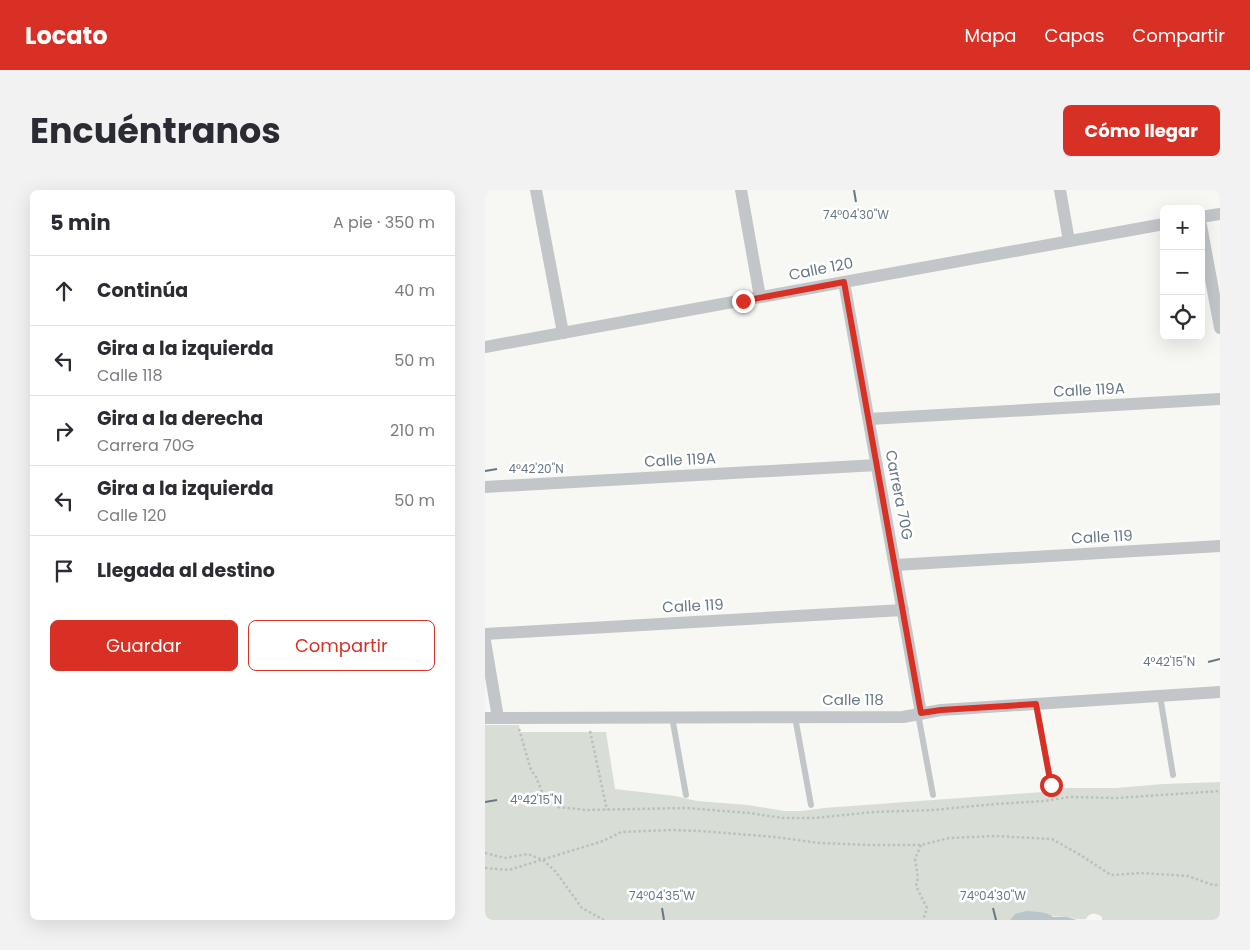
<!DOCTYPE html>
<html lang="es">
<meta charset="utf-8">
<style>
body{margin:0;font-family:Poppins,sans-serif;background:#f2f2f3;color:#2b2b33}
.controls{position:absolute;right:15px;top:15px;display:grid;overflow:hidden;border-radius:8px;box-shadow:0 5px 20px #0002}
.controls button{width:45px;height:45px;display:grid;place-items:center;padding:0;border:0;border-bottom:1px solid #e1e1e2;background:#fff;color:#2b2b33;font:25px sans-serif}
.stop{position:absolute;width:15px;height:15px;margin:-11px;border:4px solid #d93025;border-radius:50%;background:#fff}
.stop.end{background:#d93025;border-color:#fff;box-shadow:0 1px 5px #0008}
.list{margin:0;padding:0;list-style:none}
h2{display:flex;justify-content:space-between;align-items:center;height:65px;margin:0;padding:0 20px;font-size:21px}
h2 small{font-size:16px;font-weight:400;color:#7c7c81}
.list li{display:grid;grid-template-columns:32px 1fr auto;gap:15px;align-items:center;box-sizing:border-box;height:70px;padding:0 20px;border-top:1px solid #e1e1e2}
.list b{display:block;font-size:19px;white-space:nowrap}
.list p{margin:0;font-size:16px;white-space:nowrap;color:#7c7c81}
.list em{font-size:16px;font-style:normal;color:#7c7c81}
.actions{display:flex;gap:10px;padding:15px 20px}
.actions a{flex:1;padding:11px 0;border:1px solid #d93025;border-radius:8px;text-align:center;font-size:18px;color:#d93025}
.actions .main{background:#d93025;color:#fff}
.icon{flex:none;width:28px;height:28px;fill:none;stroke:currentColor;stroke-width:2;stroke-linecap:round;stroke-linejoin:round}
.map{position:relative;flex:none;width:735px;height:730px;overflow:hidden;border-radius:8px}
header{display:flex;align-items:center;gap:30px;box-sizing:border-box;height:70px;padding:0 25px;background:#d93025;color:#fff}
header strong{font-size:24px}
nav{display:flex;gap:28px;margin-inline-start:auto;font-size:18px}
.intro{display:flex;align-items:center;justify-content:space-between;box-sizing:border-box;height:120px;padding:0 30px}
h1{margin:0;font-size:35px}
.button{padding:12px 22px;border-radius:8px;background:#d93025;color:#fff;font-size:18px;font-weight:700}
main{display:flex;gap:30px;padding:0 30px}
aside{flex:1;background:#fff;border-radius:8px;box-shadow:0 5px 20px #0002}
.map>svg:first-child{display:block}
.green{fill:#d8ded5}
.water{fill:#b8c6c9}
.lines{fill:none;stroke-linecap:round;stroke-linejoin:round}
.path{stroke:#bcbfc1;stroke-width:2.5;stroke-dasharray:2.5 2.5;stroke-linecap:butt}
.service{stroke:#c2c6c9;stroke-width:6}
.minor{stroke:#c2c6c9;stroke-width:12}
.route{stroke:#d93025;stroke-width:6}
.ticks{fill:none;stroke:#667885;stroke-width:2}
.labels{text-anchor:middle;stroke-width:5;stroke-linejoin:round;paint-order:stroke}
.street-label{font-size:15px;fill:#667885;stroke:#fff}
.ticks-label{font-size:12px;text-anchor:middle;fill:#667885;stroke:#fff;stroke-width:5;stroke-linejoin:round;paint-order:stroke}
</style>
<header>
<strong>Locato</strong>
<nav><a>Mapa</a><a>Capas</a><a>Compartir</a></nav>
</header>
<div class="intro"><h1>Encuéntranos</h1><a class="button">Cómo llegar</a></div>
<main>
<aside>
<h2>5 min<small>A pie · 350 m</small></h2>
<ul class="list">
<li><svg class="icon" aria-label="ahead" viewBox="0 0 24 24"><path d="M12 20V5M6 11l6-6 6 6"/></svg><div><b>Continúa</b></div><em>40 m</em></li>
<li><svg class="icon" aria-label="left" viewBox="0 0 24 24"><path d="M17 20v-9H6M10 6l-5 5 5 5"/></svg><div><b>Gira a la izquierda</b><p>Calle 118</p></div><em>50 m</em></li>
<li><svg class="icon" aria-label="right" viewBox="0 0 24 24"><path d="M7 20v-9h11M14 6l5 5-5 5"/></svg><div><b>Gira a la derecha</b><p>Carrera 70G</p></div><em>210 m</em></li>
<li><svg class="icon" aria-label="left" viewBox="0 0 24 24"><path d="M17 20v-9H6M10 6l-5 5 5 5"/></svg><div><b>Gira a la izquierda</b><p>Calle 120</p></div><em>50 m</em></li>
<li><svg class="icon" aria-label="arrive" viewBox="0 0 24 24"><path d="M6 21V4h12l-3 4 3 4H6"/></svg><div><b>Llegada al destino</b></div></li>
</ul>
<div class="actions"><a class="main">Guardar</a><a>Compartir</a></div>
</aside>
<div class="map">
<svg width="735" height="730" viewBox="0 0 735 730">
<rect width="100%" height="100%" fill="#f7f7f4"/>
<path class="green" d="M 0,535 L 34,535 L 35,542 L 121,542 L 130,599 L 190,606 L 212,611 L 263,615 L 299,621 L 316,621 L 339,618 L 558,602 L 582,598 L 631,598 L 679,594 L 735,592 L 735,730 L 617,730 L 617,727 C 611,723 605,722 601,729 C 591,730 589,728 580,727 C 564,726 547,726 530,724 L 525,730 L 0,730 Z"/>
<path class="water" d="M 541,721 C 550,722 561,721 568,727 L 582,727 L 592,730 L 525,730 L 530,724 Z"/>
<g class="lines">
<g class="path">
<polyline points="34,539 46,580 51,587 60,609 73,617 101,620 201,618 264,623 298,628 329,628 390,622 448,620 511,614 559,611 584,607 631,608 735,601"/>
<polyline points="105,541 122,620"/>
<polyline points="436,655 430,669 433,688 431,696 442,718 438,730"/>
<polyline points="0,663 20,668 43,664 58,670 71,682 97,718 119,730"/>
<polyline points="0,678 24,680 118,651 136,642 186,640 215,641 290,647 334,653 386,655 436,655 464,648 510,646 567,649 597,666 626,685 656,683 703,686 728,695 735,695"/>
</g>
<g class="service">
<polyline points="675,506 688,585"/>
<polyline points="551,514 566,595"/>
<polyline points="433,524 448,605"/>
<polyline points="187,527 201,605"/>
<polyline points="310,527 326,615"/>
</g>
<g class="minor">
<polyline points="51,0 78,143"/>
<polyline points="256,0 275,107"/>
<polyline points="575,0 584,51"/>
<polyline points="716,27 735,24"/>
<polyline points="716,35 735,138"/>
<polyline points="359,92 436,523"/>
<polyline points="0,157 679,34"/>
<polyline points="384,229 735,209"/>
<polyline points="0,297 392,275"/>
<polyline points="410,375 735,356"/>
<polyline points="0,444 418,420"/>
<polyline points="0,451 13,528"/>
<polyline points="0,528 418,527 456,520 735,502"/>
</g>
</g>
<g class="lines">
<polyline class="route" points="258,111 359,92 436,523 456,520 551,514 566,595"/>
</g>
<path class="ticks" d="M 369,0 L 371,12M 0,281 L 12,279M 723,472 L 735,469M 0,612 L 12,610M 177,718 L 179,730M 508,718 L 511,730"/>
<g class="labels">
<g class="street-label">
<text transform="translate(336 79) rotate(-11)" y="5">Calle 120</text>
<text transform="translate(604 200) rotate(-3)" y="5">Calle 119A</text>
<text transform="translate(195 270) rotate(-3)" y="5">Calle 119A</text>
<text transform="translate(414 305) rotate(79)" y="5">Carrera 70G</text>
<text transform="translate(617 347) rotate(-3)" y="5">Calle 119</text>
<text transform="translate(208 416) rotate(-3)" y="5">Calle 119</text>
<text x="368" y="515">Calle 118</text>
</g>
</g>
<g class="ticks-label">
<text x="371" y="29">74°04'30"W</text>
<text x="51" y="283">4°42'20"N</text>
<text x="684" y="476">4°42'15"N</text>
<text x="51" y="614">4°42'15"N</text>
<text x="177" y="710">74°04'35"W</text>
<text x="508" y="710">74°04'30"W</text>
</g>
</svg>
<div class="controls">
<button>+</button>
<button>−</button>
<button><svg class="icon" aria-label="locate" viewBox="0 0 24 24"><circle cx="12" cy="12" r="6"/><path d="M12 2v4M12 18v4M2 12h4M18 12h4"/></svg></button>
</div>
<div class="stop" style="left:566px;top:595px"></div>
<div class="stop end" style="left:258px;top:111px"></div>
</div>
</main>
